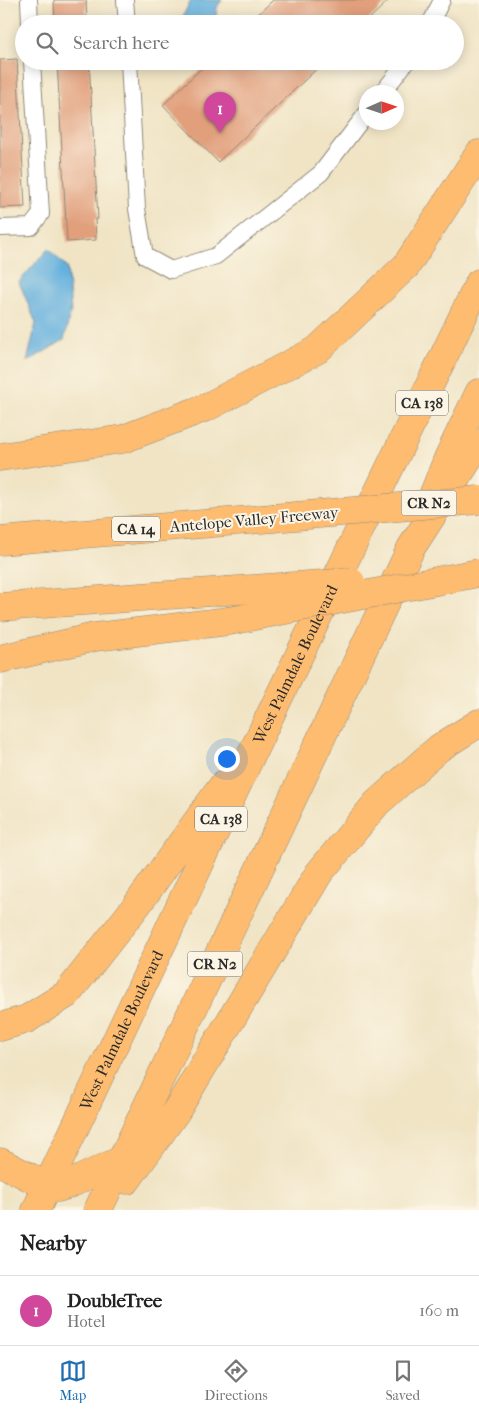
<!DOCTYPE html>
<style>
body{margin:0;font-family:"IM FELL French Canon",serif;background:#f6f6f6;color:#222}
.compass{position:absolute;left:359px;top:85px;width:45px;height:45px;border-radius:50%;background:#fff;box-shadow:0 2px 12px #0003;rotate:87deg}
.you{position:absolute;left:226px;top:758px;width:18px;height:18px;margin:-12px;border:4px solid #fff;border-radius:50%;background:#1a73e8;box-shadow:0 0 0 8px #1a73e833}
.badge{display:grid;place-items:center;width:32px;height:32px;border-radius:50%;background:#1f6fb2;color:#fff;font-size:16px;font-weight:700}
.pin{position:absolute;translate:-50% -41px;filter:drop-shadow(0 1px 2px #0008)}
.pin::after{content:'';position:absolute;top:26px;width:18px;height:15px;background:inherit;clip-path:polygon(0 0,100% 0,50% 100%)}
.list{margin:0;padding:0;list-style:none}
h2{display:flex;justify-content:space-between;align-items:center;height:65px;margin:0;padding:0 20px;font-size:21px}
h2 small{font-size:16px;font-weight:400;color:#767676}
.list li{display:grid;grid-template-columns:32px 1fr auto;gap:15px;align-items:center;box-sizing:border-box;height:70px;padding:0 20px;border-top:1px solid #e0e0e0}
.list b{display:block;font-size:19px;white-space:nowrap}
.list p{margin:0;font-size:16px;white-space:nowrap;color:#767676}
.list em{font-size:16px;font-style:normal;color:#767676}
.icon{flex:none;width:28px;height:28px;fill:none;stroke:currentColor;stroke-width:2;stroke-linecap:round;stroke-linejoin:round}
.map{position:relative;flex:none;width:479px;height:1210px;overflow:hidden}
.search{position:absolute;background:#fff;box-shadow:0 2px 12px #0003;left:15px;right:15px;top:15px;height:55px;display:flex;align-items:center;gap:12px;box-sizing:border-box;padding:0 18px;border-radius:28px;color:#767676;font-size:19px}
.sheet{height:135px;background:#fff}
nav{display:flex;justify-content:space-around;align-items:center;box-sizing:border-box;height:70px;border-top:1px solid #e0e0e0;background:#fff;font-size:14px;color:#767676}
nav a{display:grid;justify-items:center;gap:2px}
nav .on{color:#1f6fb2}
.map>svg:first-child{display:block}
.water{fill:#65b1de;stroke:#486e84}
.building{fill:#e19f7b}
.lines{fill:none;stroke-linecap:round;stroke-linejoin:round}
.lane-casing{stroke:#8e8878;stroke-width:18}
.primary-casing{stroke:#8e8878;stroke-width:29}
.highway-casing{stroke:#8e8878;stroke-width:29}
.lane{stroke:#fff;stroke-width:16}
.primary{stroke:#febc70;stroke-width:28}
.highway{stroke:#febc70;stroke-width:28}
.highway-bridge-casing{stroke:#8e8878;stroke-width:29;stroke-linecap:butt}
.highway-bridge{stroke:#febc70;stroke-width:28}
.labels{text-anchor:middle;stroke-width:4;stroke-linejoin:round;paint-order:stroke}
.shield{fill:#fcf5e5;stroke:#6a6863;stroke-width:1}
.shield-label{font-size:15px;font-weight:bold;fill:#2b2b2b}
.street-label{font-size:16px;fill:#2b2b2b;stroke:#fcf5e5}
</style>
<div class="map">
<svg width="479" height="1210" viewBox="0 0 479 1210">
<rect width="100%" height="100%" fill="#fcf5e5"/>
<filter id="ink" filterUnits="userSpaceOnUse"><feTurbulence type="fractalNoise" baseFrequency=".02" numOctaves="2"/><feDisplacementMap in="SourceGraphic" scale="10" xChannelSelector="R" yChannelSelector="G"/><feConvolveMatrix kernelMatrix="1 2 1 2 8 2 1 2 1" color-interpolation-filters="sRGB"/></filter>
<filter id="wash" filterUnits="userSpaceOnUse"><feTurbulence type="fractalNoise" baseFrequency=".0096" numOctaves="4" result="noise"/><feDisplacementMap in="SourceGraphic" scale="20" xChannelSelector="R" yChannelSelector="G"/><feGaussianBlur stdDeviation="1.12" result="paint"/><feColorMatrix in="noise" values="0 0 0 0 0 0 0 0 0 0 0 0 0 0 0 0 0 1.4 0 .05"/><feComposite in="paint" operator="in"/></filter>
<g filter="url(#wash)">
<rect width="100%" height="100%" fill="#f0e4c5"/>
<g class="water">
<polygon points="191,0 222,0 217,7 216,19 211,24 179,24"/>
<polygon points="48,249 67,267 71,311 64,340 27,362 36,323 19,282"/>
</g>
<g id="blocks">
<g class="building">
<polygon points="54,0 86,0 87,24 55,24"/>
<polygon points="273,0 389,0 364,24 248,24"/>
<polygon points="17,59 25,207 0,208 0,60"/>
<polygon points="57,61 89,61 98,219 95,219 96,240 67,242"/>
<polygon points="209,61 325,61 218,162 163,105"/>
</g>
</g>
</g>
<g filter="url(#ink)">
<use href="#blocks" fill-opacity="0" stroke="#8e8878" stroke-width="1"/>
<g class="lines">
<defs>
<g id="lane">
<polyline points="29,0 30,24"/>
<polyline points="125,0 127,24"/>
<polyline points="430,24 442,0"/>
<polyline points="129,61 137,209 145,256 171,270 216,256 321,173 366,114"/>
<polyline points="383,92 407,61"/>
<polyline points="0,228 31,227 41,214 32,61"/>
</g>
<polyline id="primary" points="426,513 448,458 479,393"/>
<g id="highway">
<polyline points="0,457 123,439 207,407 317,350 406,266 479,154"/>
<polyline points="0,541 273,518"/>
<polyline points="0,607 225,591"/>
<polyline points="0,659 95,637 229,621"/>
<polyline points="0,1027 27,1019 67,994 137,905 224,784"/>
<polyline points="0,1162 47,1186 58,1188 70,1184 123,1159"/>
<polyline points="127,1180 175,1113 319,873 377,803 439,748 479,723"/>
<path id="s1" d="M 36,1210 L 264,728 L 479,283"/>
<polyline points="98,1210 411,548 479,443"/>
</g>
</defs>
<use href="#lane" class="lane-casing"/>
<use href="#primary" class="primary-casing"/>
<use href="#highway" class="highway-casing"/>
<use href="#lane" class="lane"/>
<use href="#primary" class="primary"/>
<use href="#highway" class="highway"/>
<defs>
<g id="highway-bridge">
<polyline points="273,518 479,500"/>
<polyline points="225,591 351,582"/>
<polyline points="229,621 478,573"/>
</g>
</defs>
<use href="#highway-bridge" class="highway-bridge-casing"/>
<use href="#highway-bridge" class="highway-bridge"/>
</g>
</g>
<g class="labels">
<g class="shield">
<rect x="396" y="390.5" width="52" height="25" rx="4"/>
<rect x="401.5" y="490.5" width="55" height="25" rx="4"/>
<rect x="112" y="516.5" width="48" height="25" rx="4"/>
<rect x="195" y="806.5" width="52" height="25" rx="4"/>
<rect x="187.5" y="951.5" width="55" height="25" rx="4"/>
</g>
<g class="shield-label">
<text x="422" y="408">CA 138</text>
<text x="429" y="508">CR N2</text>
<text x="136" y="534">CA 14</text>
<text x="221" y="824">CA 138</text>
<text x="215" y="969">CR N2</text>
</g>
<g class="street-label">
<text transform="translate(254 519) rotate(-5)" y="6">Antelope Valley Freeway</text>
<text dy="6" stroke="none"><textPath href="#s1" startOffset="604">West Palmdale Boulevard</textPath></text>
<text dy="6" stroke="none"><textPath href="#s1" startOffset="199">West Palmdale Boulevard</textPath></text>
</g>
</g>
</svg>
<svg class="compass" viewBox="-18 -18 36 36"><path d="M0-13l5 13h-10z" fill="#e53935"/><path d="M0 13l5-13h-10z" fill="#767676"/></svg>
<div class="you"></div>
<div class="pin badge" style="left:220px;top:133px;background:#d1479c">1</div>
<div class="search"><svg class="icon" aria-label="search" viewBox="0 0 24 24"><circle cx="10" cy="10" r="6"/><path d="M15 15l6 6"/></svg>Search here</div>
</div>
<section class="sheet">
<h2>Nearby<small></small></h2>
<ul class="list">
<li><span class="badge" style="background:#d1479c">1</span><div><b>DoubleTree</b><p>Hotel</p></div><em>160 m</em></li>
</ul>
</section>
<nav>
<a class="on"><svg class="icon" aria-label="map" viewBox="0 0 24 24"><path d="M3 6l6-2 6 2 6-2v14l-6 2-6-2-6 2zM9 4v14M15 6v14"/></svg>Map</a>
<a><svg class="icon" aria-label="directions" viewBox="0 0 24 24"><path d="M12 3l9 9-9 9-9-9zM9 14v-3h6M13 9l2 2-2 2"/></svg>Directions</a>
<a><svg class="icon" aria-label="saved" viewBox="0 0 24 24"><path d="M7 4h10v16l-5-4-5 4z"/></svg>Saved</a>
</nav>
